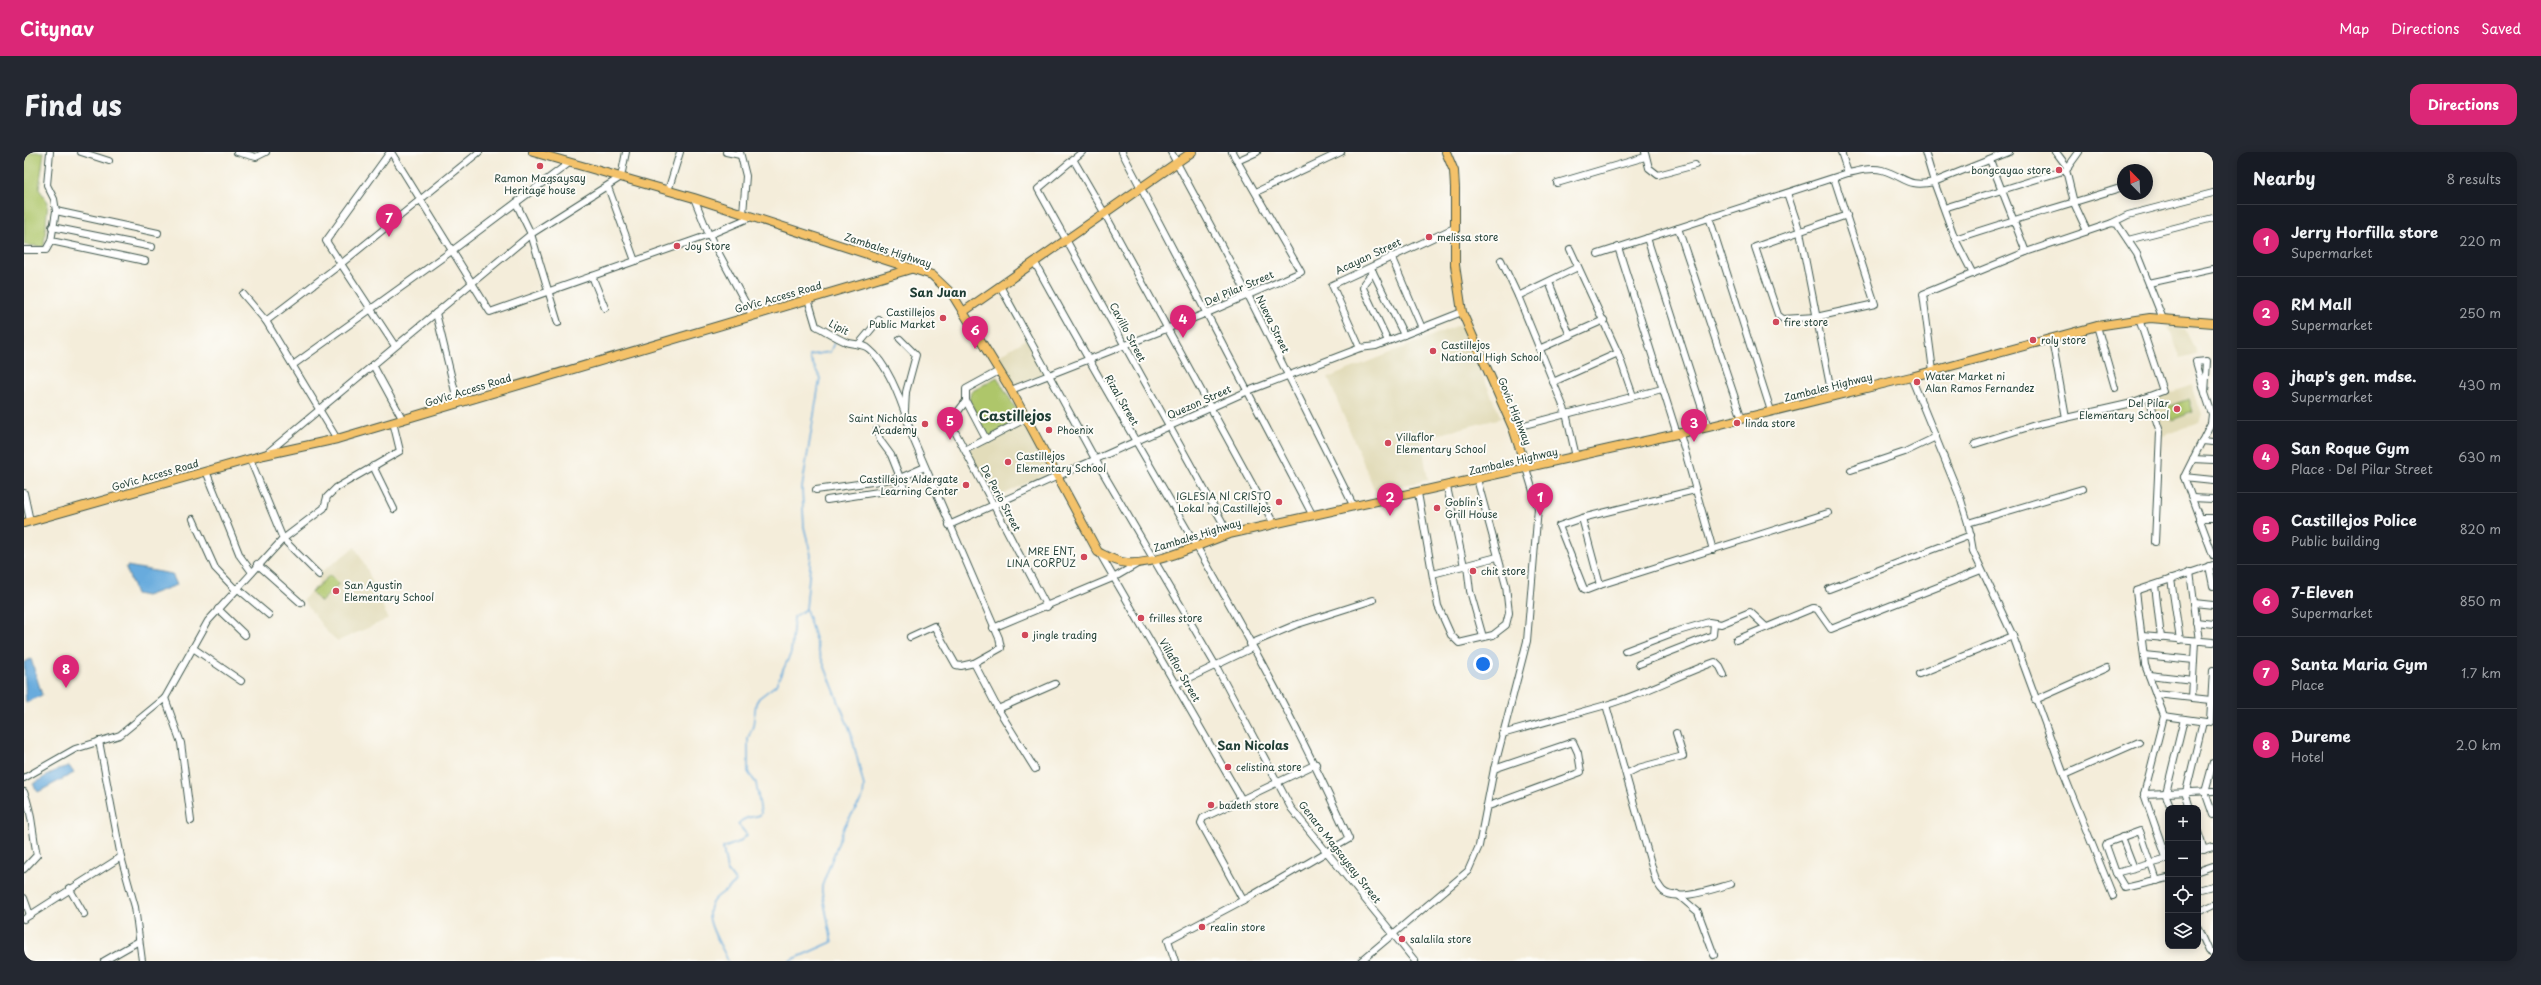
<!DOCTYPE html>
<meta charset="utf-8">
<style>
body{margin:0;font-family:"Playpen Sans",sans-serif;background:#242831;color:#f1f3f6}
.controls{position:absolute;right:12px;bottom:12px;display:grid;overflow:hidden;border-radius:8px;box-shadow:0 2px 10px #0003}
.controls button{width:36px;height:36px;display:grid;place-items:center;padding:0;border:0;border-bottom:1px solid #363941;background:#171b24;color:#f1f3f6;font:20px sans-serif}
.compass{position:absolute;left:2093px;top:12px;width:36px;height:36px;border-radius:50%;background:#171b24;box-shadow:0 2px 10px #0003;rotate:336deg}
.you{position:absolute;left:1459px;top:512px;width:14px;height:14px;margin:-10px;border:3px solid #fff;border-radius:50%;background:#1a73e8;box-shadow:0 0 0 6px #1a73e833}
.badge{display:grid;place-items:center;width:26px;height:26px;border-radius:50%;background:#db2777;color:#fff;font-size:13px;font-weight:700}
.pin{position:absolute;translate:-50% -33px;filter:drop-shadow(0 1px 2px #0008)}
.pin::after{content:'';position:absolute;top:21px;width:14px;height:12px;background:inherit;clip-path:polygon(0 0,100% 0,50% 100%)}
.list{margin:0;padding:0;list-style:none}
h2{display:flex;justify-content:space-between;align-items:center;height:52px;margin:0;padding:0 16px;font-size:17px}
h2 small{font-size:13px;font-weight:400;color:#9ea1a6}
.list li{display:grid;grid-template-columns:26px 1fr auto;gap:12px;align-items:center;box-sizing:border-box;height:72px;padding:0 16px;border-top:1px solid #363941}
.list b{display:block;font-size:15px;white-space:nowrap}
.list p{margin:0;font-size:13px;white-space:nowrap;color:#9ea1a6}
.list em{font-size:13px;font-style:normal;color:#9ea1a6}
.icon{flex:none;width:22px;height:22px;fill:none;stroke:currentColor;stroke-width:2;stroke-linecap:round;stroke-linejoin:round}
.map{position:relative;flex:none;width:2189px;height:809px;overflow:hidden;border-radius:12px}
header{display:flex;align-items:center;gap:24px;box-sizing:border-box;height:56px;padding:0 20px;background:#db2777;color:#fff}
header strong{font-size:19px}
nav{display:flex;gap:22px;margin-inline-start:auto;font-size:14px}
.intro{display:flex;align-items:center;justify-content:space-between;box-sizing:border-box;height:96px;padding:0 24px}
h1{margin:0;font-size:28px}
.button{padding:10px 18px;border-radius:12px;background:#db2777;color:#fff;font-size:14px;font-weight:700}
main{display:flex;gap:24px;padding:0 24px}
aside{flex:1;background:#171b24;border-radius:12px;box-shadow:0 2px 10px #0003}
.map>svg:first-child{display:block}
.built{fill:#e2dcba}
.green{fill:#aec66b;stroke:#668250}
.water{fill:#68abdd;stroke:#447488}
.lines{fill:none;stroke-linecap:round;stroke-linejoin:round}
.stream{stroke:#68abdd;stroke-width:1.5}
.minor-casing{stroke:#3f574d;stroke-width:8}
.major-casing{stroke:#3f574d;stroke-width:10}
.minor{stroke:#fff;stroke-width:6}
.major{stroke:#f4c26a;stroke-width:8}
.poi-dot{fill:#d1495b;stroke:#fdfcf7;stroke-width:1.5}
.labels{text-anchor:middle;stroke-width:4;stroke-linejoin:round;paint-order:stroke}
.poi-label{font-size:10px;fill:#1f3d34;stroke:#fdfcf7;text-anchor:start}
.street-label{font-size:10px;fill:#1f3d34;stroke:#fdfcf7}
.quarter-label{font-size:12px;font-weight:bold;fill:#1f3d34;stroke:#fdfcf7}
.district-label{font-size:14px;font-weight:bold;fill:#1f3d34;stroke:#fdfcf7}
</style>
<header>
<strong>Citynav</strong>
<nav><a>Map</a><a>Directions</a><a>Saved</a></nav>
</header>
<div class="intro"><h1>Find us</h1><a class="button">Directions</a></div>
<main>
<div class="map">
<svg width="2189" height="809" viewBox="0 0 2189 809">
<rect width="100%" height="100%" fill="#fdfcf7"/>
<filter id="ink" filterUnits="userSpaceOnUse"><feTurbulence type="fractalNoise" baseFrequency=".025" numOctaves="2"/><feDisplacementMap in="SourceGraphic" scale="8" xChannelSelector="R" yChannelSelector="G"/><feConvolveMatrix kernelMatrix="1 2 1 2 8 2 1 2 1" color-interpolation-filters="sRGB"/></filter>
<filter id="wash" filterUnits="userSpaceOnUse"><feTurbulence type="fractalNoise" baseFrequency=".012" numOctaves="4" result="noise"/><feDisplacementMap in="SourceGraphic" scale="16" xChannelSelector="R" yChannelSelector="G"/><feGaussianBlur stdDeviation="0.9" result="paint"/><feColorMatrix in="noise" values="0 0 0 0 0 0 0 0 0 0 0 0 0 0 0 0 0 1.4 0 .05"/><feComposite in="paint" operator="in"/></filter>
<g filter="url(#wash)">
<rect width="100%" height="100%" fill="#f4edda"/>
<g class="built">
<polygon points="1437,172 1477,266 1397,287 1404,328 1351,339 1304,226"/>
<polygon points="2144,174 2161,177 2173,202 2157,207"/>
<polygon points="1003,187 1020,221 988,235 971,206"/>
<polygon points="2168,233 2178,262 2175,270 2140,284 2127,248"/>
<polygon points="1001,269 1024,321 968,348 943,299"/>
<polygon points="331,395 343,417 364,467 314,489 303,480 279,448 294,432 296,421"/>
</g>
<g class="green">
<polygon points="0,0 20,0 15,37 24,50 20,95 0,93"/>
<polygon points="973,225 998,267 965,285 945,248 947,240"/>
<polygon points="2165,247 2169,260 2148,268 2143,255"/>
<polygon points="306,423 315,432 297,450 287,440"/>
</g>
<g class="water">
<polygon points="103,414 148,422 153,433 122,444 112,442 102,416"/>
<polygon points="7,507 18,543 2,551 0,510"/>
<polygon points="45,614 50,621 14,640 9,632 34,617"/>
</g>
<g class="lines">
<g class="stream">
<path d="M 704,809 C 698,793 675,764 690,748 C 696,741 706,737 712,730 L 703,718 L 699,696 L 715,690 L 723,683 L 714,672 C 721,664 728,666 736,663 L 737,661 L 732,631 L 724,620 L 724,586 L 729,574 L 732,551 L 735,546 L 752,533 L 767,501 L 770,465 L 782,457"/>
<polyline points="765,809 808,790 798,740 798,734 821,673 839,645 840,634 827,581 795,500 782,457 787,403 780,375 778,336 796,226 786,206 786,203 806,200 810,191"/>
</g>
</g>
</g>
<g filter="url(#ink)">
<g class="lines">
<defs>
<g id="minor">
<polyline points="57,0 85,9"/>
<polyline points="213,0 232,5 242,0"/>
<polyline points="366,0 302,89 371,194"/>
<polyline points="367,0 466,160 685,83 727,65"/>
<polyline points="702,0 716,3"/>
<polyline points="716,0 722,24 719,62"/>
<polyline points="1058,0 1014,37 1205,382"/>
<polyline points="1098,0 1289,364"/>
<polyline points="1147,0 1224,143 1330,355"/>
<polyline points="1621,0 1625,16 1634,23 1671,13"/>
<polyline points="2032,0 2044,16"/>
<polyline points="1049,7 1081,62 1250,372"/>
<polyline points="1966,8 2002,100"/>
<polyline points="1213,9 1233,0"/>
<polyline points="2042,18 2050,51 2063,79"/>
<path d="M 1824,21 C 1835,19 1847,15 1858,18 C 1882,25 1882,36 1910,30 L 1901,0"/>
<polyline points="1810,26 1851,152 1792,165 1759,167 1754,163 1731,95 1823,63"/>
<polyline points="1533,31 1621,5"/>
<polyline points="584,35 611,109"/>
<polyline points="644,39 656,0"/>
<polyline points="1232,40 1317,0"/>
<polyline points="1763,41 1776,80 1808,244"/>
<polyline points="670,46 685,83 728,163"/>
<polyline points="492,51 507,82 534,171"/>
<polyline points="1920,56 2042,18 2055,0"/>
<polyline points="32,59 134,81"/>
<polyline points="1685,65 1747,259"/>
<polyline points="2088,71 2104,63 2189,41"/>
<polyline points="28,75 128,95"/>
<polyline points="1654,76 1718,267"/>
<polyline points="1623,86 1684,275"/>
<path d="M 1931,87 C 1987,68 2043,53 2099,35"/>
<polyline points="2104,88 2189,66"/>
<polyline points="27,89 121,109"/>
<polyline points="1594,95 1653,282"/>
<polyline points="1546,97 1594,201 1609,244"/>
<polyline points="0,98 22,98 27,89 32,59 30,47 23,33 26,0"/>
<polyline points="1574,102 1824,21 1817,0"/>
<polyline points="1367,104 1398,176"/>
<polyline points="1477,108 1494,144 1542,261 1552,305"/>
<path d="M 1011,111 C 1115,303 1236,487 1325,687 L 1227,744 L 1144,788 L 1151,809"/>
<polyline points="1348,118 1380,183"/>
<polyline points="1349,120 1340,131 1339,136 1364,189"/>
<polyline points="1949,122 1931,87 1910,30 1985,0"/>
<polyline points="568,124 581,156"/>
<polyline points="1525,130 1546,184"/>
<polyline points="2125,131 2189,117"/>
<polyline points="976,134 1071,307 1192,514 1267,656 1391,809"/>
<polyline points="219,142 242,169 313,287"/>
<polyline points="1494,144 1554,115"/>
<path d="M 784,147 L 792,174 C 802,179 812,186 822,190 C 829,193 839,191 845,197 C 866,214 881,259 888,284 L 975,486 L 977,496 L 950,511"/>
<polyline points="412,161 434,252"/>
<polyline points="242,169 318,111 455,0"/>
<polyline points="2073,174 2091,236"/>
<polyline points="876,187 892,203 882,240 881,258"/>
<polyline points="2028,187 2042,266"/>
<polyline points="835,192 855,168"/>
<polyline points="1336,196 1308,133 1430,76"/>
<polyline points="1515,197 1580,168"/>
<polygon points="2183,209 2181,241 2172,210"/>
<polyline points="269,213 429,98 545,11"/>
<polyline points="349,213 379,268"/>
<polyline points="1909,219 1899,142 2002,100 2088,71 2093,72 2113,102 2139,167"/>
<polyline points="1887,225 1936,345 1944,371 1949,399 1989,484 2040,623 2089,744"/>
<polyline points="1529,230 1594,201"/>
<polyline points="987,238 1183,161 1277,120 1208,0"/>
<polyline points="2181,241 2188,262 2187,271 2189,271"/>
<polyline points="2125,246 2136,280 2131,390"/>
<polyline points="942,249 926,270 1023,455"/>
<polyline points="2187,271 2160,325 2189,328"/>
<polyline points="1489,276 1638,237"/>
<polyline points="853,278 856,288 867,303 881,338"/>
<polyline points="1656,282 1689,398"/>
<polyline points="962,287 942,249 942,237 975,219"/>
<polyline points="2178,289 2189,290"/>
<polyline points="1951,292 2011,273 2104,252 2139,239 2115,167"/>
<polyline points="941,298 1003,266"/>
<polyline points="242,302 507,82 597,25 602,0"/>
<polyline points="226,307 259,387 295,423"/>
<polyline points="2169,307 2189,308"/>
<polyline points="349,314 370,357"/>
<polyline points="1827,318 1881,300 1912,285"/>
<polyline points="182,319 216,404 227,419"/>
<polyline points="2160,325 2189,403"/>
<polyline points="1423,335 1440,414"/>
<polyline points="792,338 876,326 901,315"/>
<polyline points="0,341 6,369"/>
<polyline points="1394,341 1414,454 1427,483 1435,491 1469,483 1482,473 1485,461 1482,434 1453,327"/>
<polyline points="2168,346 2189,347"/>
<polyline points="803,348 880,336"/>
<polyline points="1558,366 1576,433 1804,361"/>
<polyline points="2175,366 2189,366"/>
<polyline points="169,367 191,416 211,437"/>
<polyline points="1944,371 2058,337"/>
<polyline points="925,373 1224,239 1336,196 1352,194 1438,160"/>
<polyline points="1075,400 1218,648"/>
<polyline points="233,412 277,451"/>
<polyline points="1443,413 1446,439 1459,485"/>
<polyline points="2189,413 2112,439 2121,513 2140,564 2120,642 2189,639"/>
<polyline points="2185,414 2189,434"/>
<polyline points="2166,420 2175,489"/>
<polyline points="1409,422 1473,405"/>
<polyline points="2147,427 2156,488"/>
<polyline points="1576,433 1563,438 1560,437 1535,374 1558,366 1671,338"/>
<polyline points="2131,433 2137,486"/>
<polyline points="213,436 245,463"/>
<polyline points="1805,437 1947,383"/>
<polyline points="2170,451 2189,453"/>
<polyline points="194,457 221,483"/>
<polyline points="2172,470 2189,472"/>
<polyline points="969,476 1091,425 1115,411"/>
<polyline points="2118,484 2189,490"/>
<polyline points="886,485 910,474 932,513 937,514 950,511 974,557 1011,617"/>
<polyline points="1712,488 1789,456 1793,457 1807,477 1957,418"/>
<polyline points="1226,492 1271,473 1349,448"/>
<polyline points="169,496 217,529"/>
<polyline points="1601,499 1651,480 1685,470 1697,472 1726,460 1742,475"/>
<polyline points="2120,503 2170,508"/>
<polyline points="1615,512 1689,483 1690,471"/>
<polyline points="1895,522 1989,484"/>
<polyline points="2125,523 2169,528"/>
<polyline points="1153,532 1228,496"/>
<polyline points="2132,542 2187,548"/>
<polyline points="141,546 157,591 167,669"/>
<polyline points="2168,546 2171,489"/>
<polyline points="2011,548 2083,516"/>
<path d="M 1582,553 C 1620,542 1654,523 1691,510 L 1696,515 L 1700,523"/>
<polyline points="974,557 1031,532"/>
<polyline points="2140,564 2182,570"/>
<polyline points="2186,570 2189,518"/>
<path d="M 1478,582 L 1582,553 L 1632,729 C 1634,732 1636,736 1639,739 C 1652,751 1692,736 1707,732"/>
<polyline points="75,589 97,705 111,755 118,809"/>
<polyline points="2189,611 2181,640 2189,663"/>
<polyline points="1602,622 1614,616 1659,604 1652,581"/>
<polyline points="2040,623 2115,590"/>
<polyline points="0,626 51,597 96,583 141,546 184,469 259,387 300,356 303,345 312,336 376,299 369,270"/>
<path d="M 0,640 C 9,661 8,681 13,703 L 0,717"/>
<polyline points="2161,640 2166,656"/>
<polyline points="2162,640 2179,570"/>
<polyline points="2141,641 2147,656"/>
<polyline points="2142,641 2160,567"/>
<polyline points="2120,642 2143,708"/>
<polyline points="1462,655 1557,620 1554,601 1549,590 1470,617"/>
<polyline points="2174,680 2180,698"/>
<polyline points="2098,685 2110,716"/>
<polyline points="2174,699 2189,695"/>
<polyline points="2174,719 2189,714"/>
<polyline points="2092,721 2101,736 2144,726"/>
<path d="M 2133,729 L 2116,679 L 2083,691 L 2082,693 L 2092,721 C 2109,716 2127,712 2144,707"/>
<polyline points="45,736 60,762"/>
<polyline points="2174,738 2189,734"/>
<polyline points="1653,742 1674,760 1690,803"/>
<polyline points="0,746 6,763"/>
<polyline points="1219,748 1177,671 1179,666 1292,612"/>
<polyline points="2174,760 2189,753"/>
<polyline points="0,767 97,705"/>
<polyline points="2174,777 2184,799 2189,802"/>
<polyline points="80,809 115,789"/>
<polyline points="1337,809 1444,719 1455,694 1470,617 1503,489 1514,356 1502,316"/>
</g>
<g id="major">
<path d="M 509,0 L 670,46 L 908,123 L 928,142 L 987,238 L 1074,400 C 1084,405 1092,410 1103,411 C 1134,413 1176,392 1205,382 L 1684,275 L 1887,225 L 2073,174 L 2126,166 L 2189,171"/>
<polyline points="1422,0 1430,19 1431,36 1431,113 1438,160 1489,276 1502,316"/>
<polyline points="939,160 1168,0"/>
<polyline points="0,371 240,303 313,287 890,116"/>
</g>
</defs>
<use href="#minor" class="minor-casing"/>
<use href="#major" class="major-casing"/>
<use href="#minor" class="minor"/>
<use href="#major" class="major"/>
</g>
</g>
<g class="poi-dot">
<circle cx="516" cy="14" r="4"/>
<circle cx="2035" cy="18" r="4"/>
<circle cx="1405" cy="85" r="4"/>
<circle cx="653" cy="94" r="4"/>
<circle cx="919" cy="166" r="4"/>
<circle cx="1752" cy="170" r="4"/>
<circle cx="2009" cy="188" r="4"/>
<circle cx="1409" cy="199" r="4"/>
<circle cx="1893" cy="230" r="4"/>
<circle cx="2153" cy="257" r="4"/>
<circle cx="1713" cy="271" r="4"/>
<circle cx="901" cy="272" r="4"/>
<circle cx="1025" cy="278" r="4"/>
<circle cx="1364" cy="291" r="4"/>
<circle cx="984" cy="310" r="4"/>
<circle cx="942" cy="333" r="4"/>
<circle cx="1255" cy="350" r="4"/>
<circle cx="1413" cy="356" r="4"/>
<circle cx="1060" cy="405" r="4"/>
<circle cx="1449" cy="419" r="4"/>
<circle cx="312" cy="439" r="4"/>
<circle cx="1117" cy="466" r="4"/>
<circle cx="1001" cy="483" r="4"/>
<circle cx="1204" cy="615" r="4"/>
<circle cx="1187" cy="653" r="4"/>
<circle cx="1178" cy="775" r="4"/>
<circle cx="1378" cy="787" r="4"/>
</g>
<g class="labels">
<g class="poi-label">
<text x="2027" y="22" text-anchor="end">bongcayao store</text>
<text x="516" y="30" text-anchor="middle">Ramon Magsaysay<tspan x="516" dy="12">Heritage house</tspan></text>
<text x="1413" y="89">melissa store</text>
<text x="661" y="98">Joy Store</text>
<text x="911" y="164" text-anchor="end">Castillejos<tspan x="911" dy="12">Public Market</tspan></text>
<text x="1760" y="174">fire store</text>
<text x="2017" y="192">roly store</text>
<text x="1417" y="197">Castillejos<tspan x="1417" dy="12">National High School</tspan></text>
<text x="1901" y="228">Water Market ni<tspan x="1901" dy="12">Alan Ramos Fernandez</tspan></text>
<text x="2145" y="255" text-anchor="end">Del Pilar<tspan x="2145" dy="12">Elementary School</tspan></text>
<text x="893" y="270" text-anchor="end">Saint Nicholas<tspan x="893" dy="12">Academy</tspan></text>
<text x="1721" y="275">linda store</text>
<text x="1033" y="282">Phoenix</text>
<text x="1372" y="289">Villaflor<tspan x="1372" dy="12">Elementary School</tspan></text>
<text x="992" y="308">Castillejos<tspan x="992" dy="12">Elementary School</tspan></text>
<text x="934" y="331" text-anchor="end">Castillejos Aldergate<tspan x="934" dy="12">Learning Center</tspan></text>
<text x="1247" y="348" text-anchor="end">IGLESIA NI CRISTO<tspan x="1247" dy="12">Lokal ng Castillejos</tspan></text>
<text x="1421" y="354">Goblin's<tspan x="1421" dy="12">Grill House</tspan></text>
<text x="1052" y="403" text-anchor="end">MRE ENT,<tspan x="1052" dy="12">LINA CORPUZ</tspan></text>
<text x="1457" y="423">chit store</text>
<text x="320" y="437">San Agustin<tspan x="320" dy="12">Elementary School</tspan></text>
<text x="1125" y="470">frilles store</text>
<text x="1009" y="487">jingle trading</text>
<text x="1212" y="619">celistina store</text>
<text x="1195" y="657">badeth store</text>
<text x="1186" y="779">realin store</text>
<text x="1386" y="791">salalila store</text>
</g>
<g class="street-label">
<text transform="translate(864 98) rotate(18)" y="4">Zambales Highway</text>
<text transform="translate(1344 104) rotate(-25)" y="4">Acayan Street</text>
<text transform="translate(1215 136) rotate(-23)" y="4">Del Pilar Street</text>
<text transform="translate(754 145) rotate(-16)" y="4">GoVic Access Road</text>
<text transform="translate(1249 172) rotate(64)" y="4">Nueva Street</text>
<text transform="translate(815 175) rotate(27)" y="4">Lipit</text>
<text transform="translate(1104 180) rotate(62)" y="4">Cavillo Street</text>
<text transform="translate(1804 235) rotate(-14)" y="4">Zambales Highway</text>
<text transform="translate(444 238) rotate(-17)" y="4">GoVic Access Road</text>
<text transform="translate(1098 248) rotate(60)" y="4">Rizal Street</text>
<text transform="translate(1175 250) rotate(-24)" y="4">Quezon Street</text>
<text transform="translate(1491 259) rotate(68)" y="4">Govic Highway</text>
<text transform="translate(1489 309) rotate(-13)" y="4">Zambales Highway</text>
<text transform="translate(131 323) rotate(-16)" y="4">GoVic Access Road</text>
<text transform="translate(977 346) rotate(62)" y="4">De Perio Street</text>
<text transform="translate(1173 383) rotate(-17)" y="4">Zambales Highway</text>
<text transform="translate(1156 518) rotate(60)" y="4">Villaflor Street</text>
<text transform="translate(1316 700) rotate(52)" y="4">Genaro Magsaysay Street</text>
</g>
<g class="quarter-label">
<text x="914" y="145">San Juan</text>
<text x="1229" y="598">San Nicolas</text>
</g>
<g class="district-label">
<text x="991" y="269">Castillejos</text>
</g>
</g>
</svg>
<div class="controls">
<button>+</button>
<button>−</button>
<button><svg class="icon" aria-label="locate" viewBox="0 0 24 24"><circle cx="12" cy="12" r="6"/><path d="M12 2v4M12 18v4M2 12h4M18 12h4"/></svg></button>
<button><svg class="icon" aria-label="layers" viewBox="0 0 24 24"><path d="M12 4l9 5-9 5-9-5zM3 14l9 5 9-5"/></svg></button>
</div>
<svg class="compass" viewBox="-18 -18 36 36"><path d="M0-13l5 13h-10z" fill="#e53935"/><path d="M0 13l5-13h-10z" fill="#9ea1a6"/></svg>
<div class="you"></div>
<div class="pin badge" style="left:1516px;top:364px">1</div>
<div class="pin badge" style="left:1366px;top:364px">2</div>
<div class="pin badge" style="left:1670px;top:290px">3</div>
<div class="pin badge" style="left:1159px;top:186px">4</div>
<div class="pin badge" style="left:926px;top:288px">5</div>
<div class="pin badge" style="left:951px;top:197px">6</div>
<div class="pin badge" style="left:365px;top:85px">7</div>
<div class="pin badge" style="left:42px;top:536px">8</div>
</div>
<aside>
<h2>Nearby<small>8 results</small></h2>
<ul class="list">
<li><span class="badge">1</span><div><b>Jerry Horfilla store</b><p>Supermarket</p></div><em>220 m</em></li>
<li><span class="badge">2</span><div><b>RM Mall</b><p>Supermarket</p></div><em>250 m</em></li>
<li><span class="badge">3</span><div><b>jhap's gen. mdse.</b><p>Supermarket</p></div><em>430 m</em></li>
<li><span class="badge">4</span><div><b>San Roque Gym</b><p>Place · Del Pilar Street</p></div><em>630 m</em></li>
<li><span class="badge">5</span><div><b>Castillejos Police</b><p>Public building</p></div><em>820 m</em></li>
<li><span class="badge">6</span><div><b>7-Eleven</b><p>Supermarket</p></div><em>850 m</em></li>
<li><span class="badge">7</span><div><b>Santa Maria Gym</b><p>Place</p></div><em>1.7 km</em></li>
<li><span class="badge">8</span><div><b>Dureme</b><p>Hotel</p></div><em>2.0 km</em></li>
</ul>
</aside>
</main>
